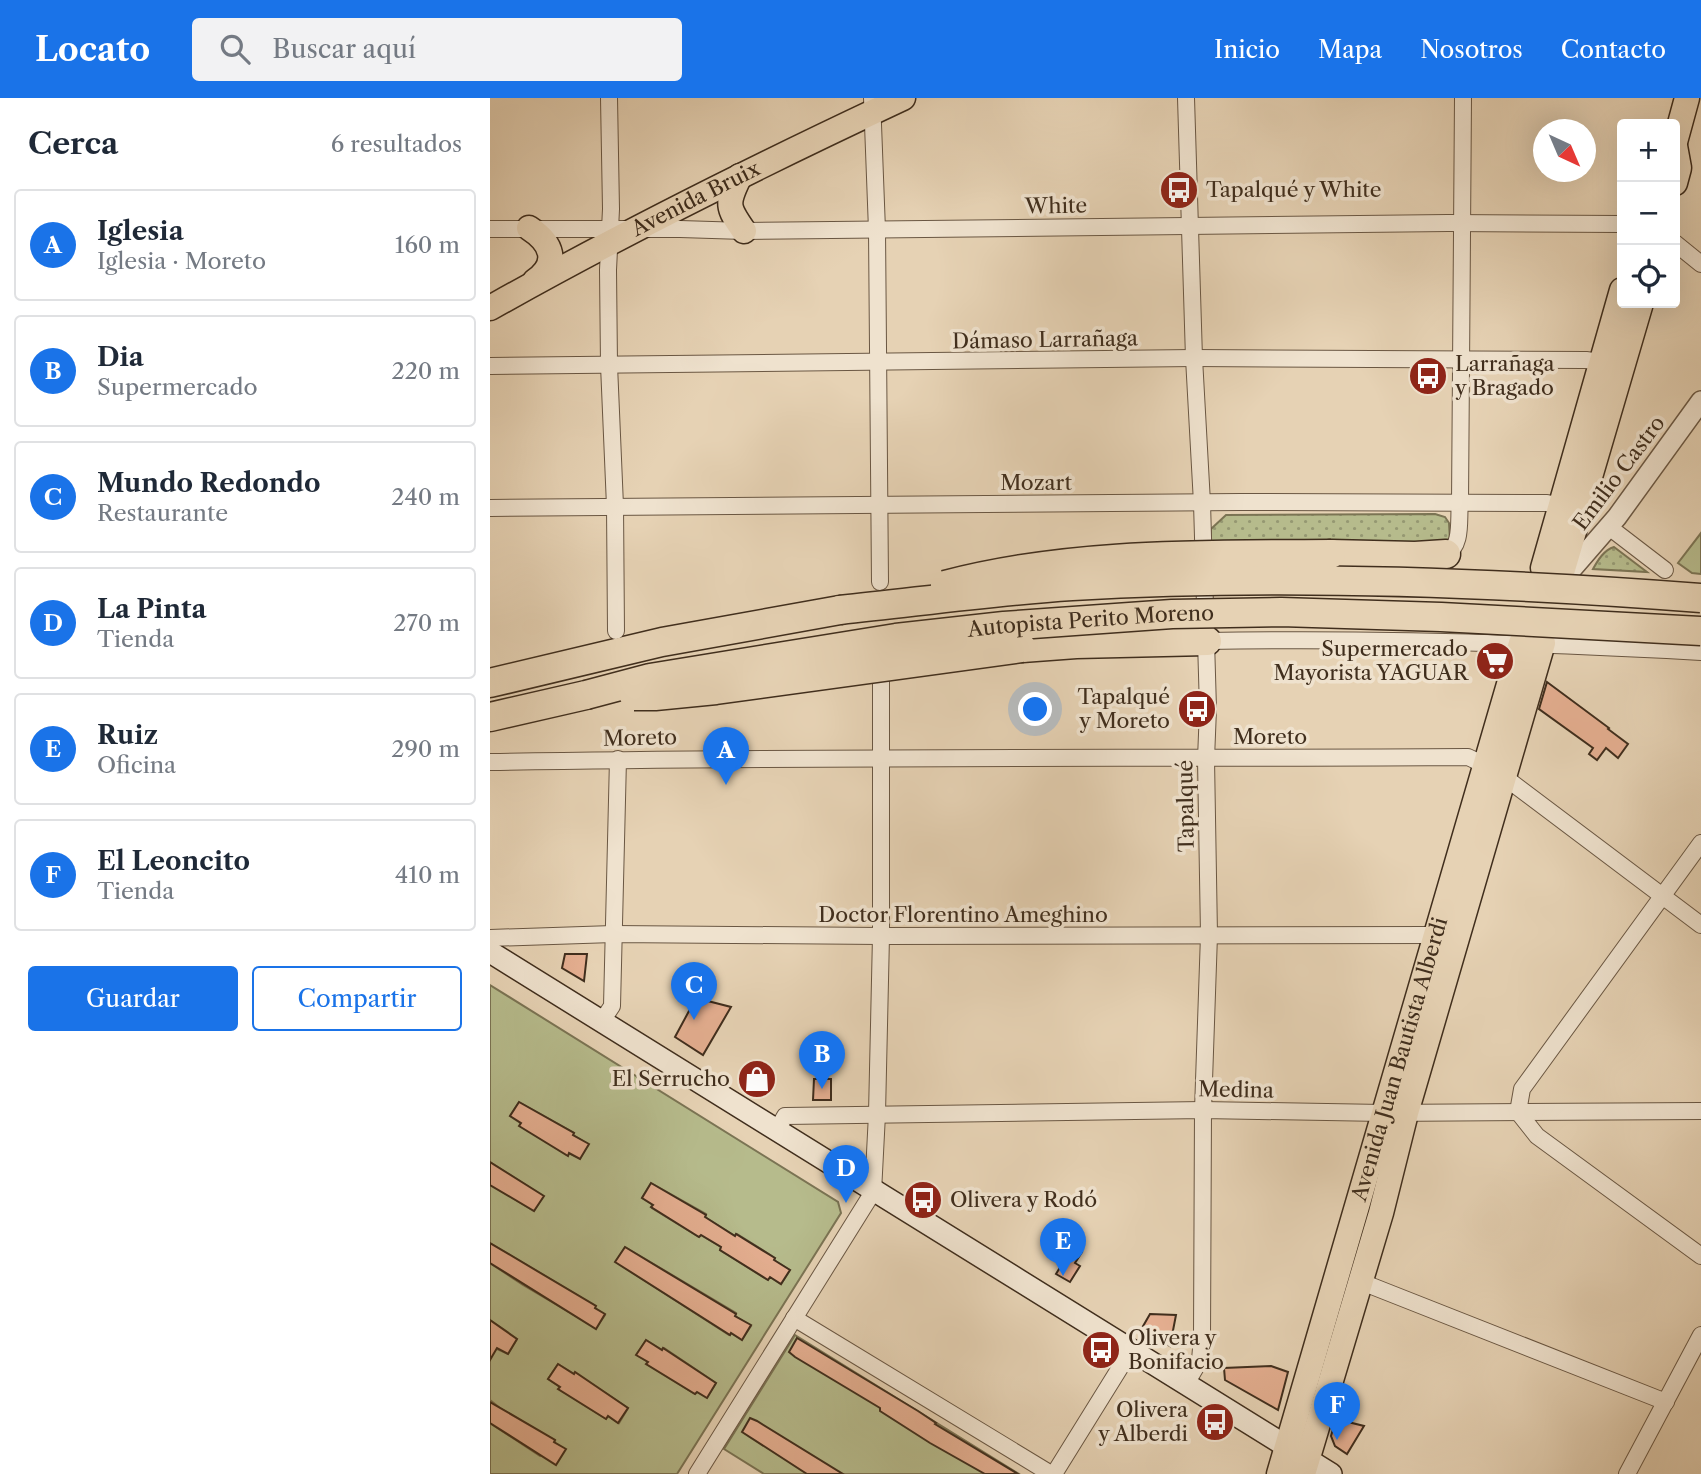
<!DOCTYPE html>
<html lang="es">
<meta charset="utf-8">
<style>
body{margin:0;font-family:"Libre Caslon Text",serif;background:#f2f2f3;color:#1f2937}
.controls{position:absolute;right:21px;top:21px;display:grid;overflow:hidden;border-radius:7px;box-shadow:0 7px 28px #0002}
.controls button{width:63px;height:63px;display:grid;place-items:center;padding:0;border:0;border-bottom:2px solid #e0e1e3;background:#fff;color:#1f2937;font:35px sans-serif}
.compass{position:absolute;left:1043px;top:21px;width:63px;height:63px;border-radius:50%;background:#fff;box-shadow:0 7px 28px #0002;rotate:136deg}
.you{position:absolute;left:546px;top:612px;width:24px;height:24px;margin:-18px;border:5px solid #fff;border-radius:50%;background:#1a73e8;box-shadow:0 0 0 10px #1a73e833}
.badge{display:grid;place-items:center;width:46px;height:46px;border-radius:50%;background:#1a73e8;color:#fff;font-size:23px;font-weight:700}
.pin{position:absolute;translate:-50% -58px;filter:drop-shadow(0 2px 4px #0008)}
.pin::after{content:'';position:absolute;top:37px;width:24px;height:21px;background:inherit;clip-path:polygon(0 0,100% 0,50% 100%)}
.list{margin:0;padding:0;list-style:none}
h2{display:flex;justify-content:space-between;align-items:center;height:91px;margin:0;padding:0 28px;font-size:30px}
h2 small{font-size:23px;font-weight:400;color:#747a83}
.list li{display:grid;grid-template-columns:46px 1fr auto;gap:21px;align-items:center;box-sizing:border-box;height:112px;margin:0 14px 14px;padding:0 14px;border:2px solid #e0e1e3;border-radius:7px}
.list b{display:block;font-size:26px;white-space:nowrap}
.list p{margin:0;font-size:23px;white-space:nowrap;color:#747a83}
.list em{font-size:23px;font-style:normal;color:#747a83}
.actions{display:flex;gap:14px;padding:21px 28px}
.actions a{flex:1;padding:16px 0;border:2px solid #1a73e8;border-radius:7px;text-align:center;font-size:24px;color:#1a73e8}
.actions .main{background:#1a73e8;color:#fff}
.icon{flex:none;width:38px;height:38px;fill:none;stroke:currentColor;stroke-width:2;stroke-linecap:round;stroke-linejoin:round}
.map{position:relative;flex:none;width:1211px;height:1376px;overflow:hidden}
header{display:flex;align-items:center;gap:42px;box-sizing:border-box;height:98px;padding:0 35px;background:#1a73e8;color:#fff}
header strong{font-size:33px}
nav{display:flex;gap:38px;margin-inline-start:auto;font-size:24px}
.search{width:490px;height:63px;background:#f2f2f3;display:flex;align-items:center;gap:18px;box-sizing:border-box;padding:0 24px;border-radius:7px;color:#747a83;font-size:26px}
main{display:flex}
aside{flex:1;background:#fff}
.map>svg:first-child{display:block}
.green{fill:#b6bb8c;stroke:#7b7454;stroke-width:2;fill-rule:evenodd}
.park{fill:url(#park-dots);stroke:#7b7454;stroke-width:2}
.building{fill:#e5af91;stroke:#402e1d;stroke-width:2}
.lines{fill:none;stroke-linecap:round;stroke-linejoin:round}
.minor-casing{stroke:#6a5743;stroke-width:18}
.tertiary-casing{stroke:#6a5743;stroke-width:22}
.secondary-casing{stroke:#402e1d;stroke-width:24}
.primary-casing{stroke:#402e1d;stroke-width:27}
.motorway-casing{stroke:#402e1d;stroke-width:31}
.minor{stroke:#efe2ce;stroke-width:16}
.tertiary{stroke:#efe2ce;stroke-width:19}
.secondary{stroke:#efe2ce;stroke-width:21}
.primary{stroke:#e6d2b4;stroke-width:24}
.motorway{stroke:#e6d2b4;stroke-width:28}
.motorway-bridge-casing{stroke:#402e1d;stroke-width:31;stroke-linecap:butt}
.motorway-bridge{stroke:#e6d2b4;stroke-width:28}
.labels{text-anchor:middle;stroke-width:7;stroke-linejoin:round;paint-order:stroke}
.poi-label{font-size:21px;fill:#402e1d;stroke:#efe2ce;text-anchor:start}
.street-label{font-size:21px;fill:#402e1d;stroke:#efe2ce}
</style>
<header>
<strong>Locato</strong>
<div class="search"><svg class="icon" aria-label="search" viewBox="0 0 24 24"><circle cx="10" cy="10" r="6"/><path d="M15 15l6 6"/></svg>Buscar aquí</div>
<nav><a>Inicio</a><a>Mapa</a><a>Nosotros</a><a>Contacto</a></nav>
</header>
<main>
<aside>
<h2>Cerca<small>6 resultados</small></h2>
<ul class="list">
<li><span class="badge">A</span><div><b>Iglesia</b><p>Iglesia · Moreto</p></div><em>160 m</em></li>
<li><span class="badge">B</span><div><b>Dia</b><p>Supermercado</p></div><em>220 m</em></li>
<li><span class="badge">C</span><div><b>Mundo Redondo</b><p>Restaurante</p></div><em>240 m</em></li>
<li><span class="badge">D</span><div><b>La Pinta</b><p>Tienda</p></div><em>270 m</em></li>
<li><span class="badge">E</span><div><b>Ruiz</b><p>Oficina</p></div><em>290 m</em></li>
<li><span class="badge">F</span><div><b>El Leoncito</b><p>Tienda</p></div><em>410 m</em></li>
</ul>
<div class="actions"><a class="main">Guardar</a><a>Compartir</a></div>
</aside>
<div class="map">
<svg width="1211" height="1376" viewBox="0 0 1211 1376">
<defs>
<pattern id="park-dots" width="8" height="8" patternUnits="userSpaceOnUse" patternTransform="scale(1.75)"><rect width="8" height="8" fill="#b6bb8c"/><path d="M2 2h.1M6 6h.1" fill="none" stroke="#959872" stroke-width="1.8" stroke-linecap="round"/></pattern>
</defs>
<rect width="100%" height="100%" fill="#e6d2b4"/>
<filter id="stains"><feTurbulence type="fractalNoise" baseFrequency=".00286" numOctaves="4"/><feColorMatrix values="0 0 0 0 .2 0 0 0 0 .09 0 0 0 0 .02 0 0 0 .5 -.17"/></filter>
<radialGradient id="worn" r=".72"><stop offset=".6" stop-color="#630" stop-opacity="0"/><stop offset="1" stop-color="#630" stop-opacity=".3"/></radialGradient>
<g class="green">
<polygon points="1211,435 1211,476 1202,475 1188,465"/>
<path d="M 0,887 L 348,1104 L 351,1115 L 187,1376 L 0,1376 L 0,1325 L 50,1358 L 65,1343 L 10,1310 L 0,1302 L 0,1248 L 18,1256 L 27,1241 L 0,1222 L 0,1165 L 33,1187 L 106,1230 L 115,1217 L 105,1210 L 105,1208 L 0,1145 L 0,1086 L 44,1113 L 53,1098 L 0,1064 ZM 29,1004 L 84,1035 L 83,1037 L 98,1046 L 90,1061 L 79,1055 L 77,1057 L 20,1018 ZM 161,1085 L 216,1116 L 215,1119 L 245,1138 L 247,1136 L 285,1160 L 284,1162 L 300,1172 L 291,1186 L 280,1179 L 278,1182 L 230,1152 L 231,1149 L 211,1137 L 209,1139 L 162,1110 L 163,1107 L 152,1100 ZM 135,1149 L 246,1215 L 245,1218 L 261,1228 L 252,1241 L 241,1235 L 239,1237 L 126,1164 ZM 156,1242 L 172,1252 L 174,1250 L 226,1285 L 217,1300 L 207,1294 L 205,1296 L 157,1266 L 158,1264 L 147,1257 ZM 68,1266 L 84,1276 L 85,1275 L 138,1310 L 129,1325 L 118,1318 L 116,1321 L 69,1291 L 70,1289 L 58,1281 Z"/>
<polygon points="305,1237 529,1376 274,1376 234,1351"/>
</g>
<g class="park">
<polygon points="945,416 955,419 959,425 960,443 956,446 721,449 721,431 736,417"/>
<path d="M 1124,449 L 1157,474 L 1103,471 C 1108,462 1114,452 1124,449 Z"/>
</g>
<g class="building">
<polygon points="1057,584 1119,630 1118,631 1138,646 1128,660 1116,650 1107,662 1099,656 1103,650 1049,611"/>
<polygon points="75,856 97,856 94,883 72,870"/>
<polygon points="206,900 241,909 213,957 185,939"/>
<polygon points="264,970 278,978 270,991 256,983"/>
<polygon points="324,981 341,981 341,1002 323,1002"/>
<polygon points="29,1004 84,1035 83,1037 99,1046 90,1061 79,1055 78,1058 29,1028 31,1025 20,1018"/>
<polygon points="0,1064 54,1098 44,1113 0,1087"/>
<polygon points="161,1085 216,1117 215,1119 245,1138 246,1136 285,1160 284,1162 300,1172 291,1186 280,1179 278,1182 230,1152 231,1149 211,1137 209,1139 161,1109 163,1107 152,1100"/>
<polygon points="0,1145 106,1208 105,1210 115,1216 106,1231 0,1165"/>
<polygon points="583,1148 592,1154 585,1165 590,1168 580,1184 566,1176"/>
<polygon points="135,1149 246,1216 245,1218 261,1227 252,1242 241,1235 240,1237 125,1164"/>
<polygon points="660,1216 686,1217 680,1248 652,1230"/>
<polygon points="0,1222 27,1241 18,1256 7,1250 0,1262"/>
<polygon points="307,1240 428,1313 446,1325 445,1326 528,1376 495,1376 440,1345 390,1313 390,1310 305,1259 299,1254"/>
<polygon points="156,1242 172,1252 173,1250 226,1285 217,1300 207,1294 205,1296 156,1266 158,1264 146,1257"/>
<polygon points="68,1266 84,1276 85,1274 138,1310 128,1325 118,1318 116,1321 68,1291 70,1289 58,1281"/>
<polygon points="781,1268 798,1274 788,1312 735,1282 734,1270"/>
<polygon points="0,1304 65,1342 64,1344 76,1351 66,1367 0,1325"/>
<polygon points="260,1320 267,1323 353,1376 317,1376 252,1334"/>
<polygon points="846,1321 874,1328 857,1356 845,1348 841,1338"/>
</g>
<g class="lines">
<defs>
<g id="minor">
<polyline points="119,0 121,111 118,172 119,267 125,408 126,533"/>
<polyline points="382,0 387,132 390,484"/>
<polyline points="696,0 704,260 712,405 718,611 716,661 719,837 713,1012 712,1239 710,1262 696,1286"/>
<polyline points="0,131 190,131 254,133 958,125 1132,126"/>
<polyline points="1185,145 1211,166"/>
<polyline points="0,268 704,260 1096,262 1110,264"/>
<polyline points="0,410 750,404 1057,405 1078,410"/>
<polyline points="1119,429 1175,472"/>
<path d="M 956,456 C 973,448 968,421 970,405 L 973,0"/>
<path d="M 717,543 C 882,540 1046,545 1211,554"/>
<path d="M 0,664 C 326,658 652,661 978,659 L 1005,672 L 1211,827"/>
<polyline points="1211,745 1032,991 1028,1014 1047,1038 1211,1158"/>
<polyline points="0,840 123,836 391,838 946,837"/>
<polyline points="112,923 122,908 128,661"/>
<polyline points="287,1032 295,1018 713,1012 893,1015 1211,1013"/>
<polyline points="869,1183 1176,1304"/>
<polyline points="304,1220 561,1376"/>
<polyline points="207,1376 383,1094 387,1016 391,838 391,575"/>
<polyline points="564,1376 641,1252"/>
<polyline points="1137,1376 1211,1237"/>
</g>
<polyline id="tertiary" points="1081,472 1127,419 1211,303"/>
<polyline id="secondary" points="0,854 841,1376"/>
<g id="primary">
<polyline points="1185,44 1197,0"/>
<polyline points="1185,48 1189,70 1185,85"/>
<path d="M 250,78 C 236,106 237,109 254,133"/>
<path d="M 39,130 C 62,145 70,165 45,183"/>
<path id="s1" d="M 0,210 C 135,134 274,65 413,0"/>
<polyline points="1053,470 1132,192"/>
<polyline points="1073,471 1151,205"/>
<path id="s2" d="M 789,1376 L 1031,545"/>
<polyline points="813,1376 891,1115 916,1015 1053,545"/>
</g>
<g id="motorway">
<polyline points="841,456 925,458 956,456"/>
<polyline points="532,550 586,546 717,543"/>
<polyline points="0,585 172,544 350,512"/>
<polyline points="0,619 96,597"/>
</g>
</defs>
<use href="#minor" class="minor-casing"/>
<use href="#tertiary" class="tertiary-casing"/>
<use href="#secondary" class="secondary-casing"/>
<use href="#primary" class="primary-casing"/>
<use href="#motorway" class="motorway-casing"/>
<use href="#minor" class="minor"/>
<use href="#tertiary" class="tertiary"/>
<use href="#secondary" class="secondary"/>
<use href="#primary" class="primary"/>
<use href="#motorway" class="motorway"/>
<defs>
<g id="motorway-bridge">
<path d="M 455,487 C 580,454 712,457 841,456"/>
<path d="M 350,512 C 427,504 505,493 582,488 C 789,476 1004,484 1211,500"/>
<path id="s3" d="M 96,597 L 160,580 L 406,540 L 514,528 L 682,516 L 791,514 L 951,519 L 1211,533"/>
<polyline points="144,598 165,598 226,592 532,550"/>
</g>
</defs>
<use href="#motorway-bridge" class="motorway-bridge-casing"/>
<use href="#motorway-bridge" class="motorway-bridge"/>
</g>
<defs>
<symbol id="bus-disc" viewBox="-11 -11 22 22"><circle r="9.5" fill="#8f2418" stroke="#efe2ce"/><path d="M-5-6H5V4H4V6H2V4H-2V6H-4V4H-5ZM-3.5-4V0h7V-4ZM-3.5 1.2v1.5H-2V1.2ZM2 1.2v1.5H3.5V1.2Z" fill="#fff"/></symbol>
<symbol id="supermarket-disc" viewBox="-11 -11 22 22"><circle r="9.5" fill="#8f2418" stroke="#efe2ce"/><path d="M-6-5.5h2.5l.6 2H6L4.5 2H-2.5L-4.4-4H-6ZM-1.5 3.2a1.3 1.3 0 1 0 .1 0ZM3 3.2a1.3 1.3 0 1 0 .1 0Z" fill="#fff"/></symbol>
<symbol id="shop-disc" viewBox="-11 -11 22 22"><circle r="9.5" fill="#8f2418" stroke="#efe2ce"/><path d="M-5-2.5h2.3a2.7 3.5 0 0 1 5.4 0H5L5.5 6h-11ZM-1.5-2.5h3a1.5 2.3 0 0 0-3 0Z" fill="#fff"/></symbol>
</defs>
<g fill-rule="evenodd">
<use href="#bus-disc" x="667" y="70" width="44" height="44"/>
<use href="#bus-disc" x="916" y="256" width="44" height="44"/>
<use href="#supermarket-disc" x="983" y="541" width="44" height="44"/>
<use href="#bus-disc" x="685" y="589" width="44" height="44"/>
<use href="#shop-disc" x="245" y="959" width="44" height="44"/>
<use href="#bus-disc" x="411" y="1080" width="44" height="44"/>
<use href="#bus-disc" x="589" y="1230" width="44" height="44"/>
<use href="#bus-disc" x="703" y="1302" width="44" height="44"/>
</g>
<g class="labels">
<g class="poi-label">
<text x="716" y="99">Tapalqué y White</text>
<text x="965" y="273">Larrañaga<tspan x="965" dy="24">y Bragado</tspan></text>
<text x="978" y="558" text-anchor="end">Supermercado<tspan x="978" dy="24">Mayorista YAGUAR</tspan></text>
<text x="680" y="606" text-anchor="end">Tapalqué<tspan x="680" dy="24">y Moreto</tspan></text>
<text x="240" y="988" text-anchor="end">El Serrucho</text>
<text x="460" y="1109">Olivera y Rodó</text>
<text x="638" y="1247">Olivera y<tspan x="638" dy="24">Bonifacio</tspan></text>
<text x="698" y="1319" text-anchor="end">Olivera<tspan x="698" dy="24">y Alberdi</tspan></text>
</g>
<g class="street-label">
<text dy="7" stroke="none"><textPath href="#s1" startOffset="233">Avenida Bruix</textPath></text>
<text transform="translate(566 108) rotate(-1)" y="7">White</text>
<text transform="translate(555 242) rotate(-1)" y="7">Dámaso Larrañaga</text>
<text transform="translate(1129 375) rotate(-53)" y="7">Emilio Castro</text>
<text x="546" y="392">Mozart</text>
<text dy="7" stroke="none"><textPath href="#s3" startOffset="511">Autopista Perito Moreno</textPath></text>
<text x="780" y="646">Moreto</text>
<text transform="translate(150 640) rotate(-1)" y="7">Moreto</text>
<text transform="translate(696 708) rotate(-91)" y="7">Tapalqué</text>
<text x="473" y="824">Doctor Florentino Ameghino</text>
<text dy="7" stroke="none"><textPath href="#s2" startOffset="432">Avenida Juan Bautista Alberdi</textPath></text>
<text transform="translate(746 992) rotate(1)" y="7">Medina</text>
</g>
</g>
<rect width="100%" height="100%" filter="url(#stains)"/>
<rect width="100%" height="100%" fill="url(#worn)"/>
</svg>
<div class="controls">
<button>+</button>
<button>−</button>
<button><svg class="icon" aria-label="locate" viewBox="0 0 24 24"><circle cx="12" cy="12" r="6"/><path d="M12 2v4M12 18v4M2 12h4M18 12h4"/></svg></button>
</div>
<svg class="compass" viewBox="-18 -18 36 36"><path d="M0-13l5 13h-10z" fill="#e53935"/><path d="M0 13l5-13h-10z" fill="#747a83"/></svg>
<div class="you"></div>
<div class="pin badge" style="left:236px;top:687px">A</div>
<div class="pin badge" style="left:332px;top:991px">B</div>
<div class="pin badge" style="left:204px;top:922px">C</div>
<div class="pin badge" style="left:356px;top:1105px">D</div>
<div class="pin badge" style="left:573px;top:1178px">E</div>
<div class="pin badge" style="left:847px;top:1342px">F</div>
</div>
</main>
